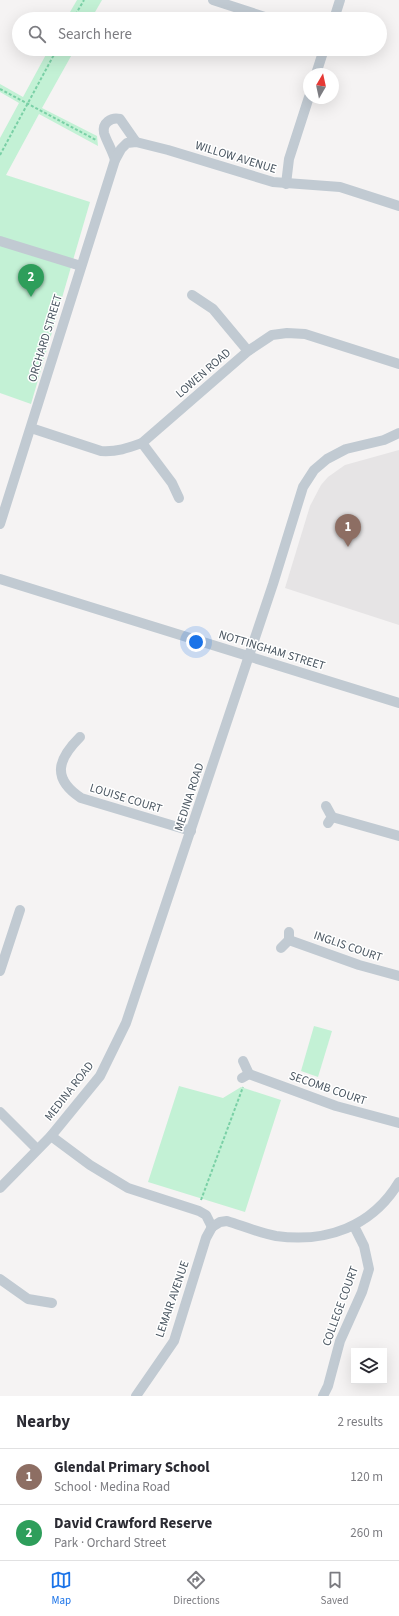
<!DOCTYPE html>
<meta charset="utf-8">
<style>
body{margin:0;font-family:"Source Sans 3",sans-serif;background:#f2f2f3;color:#2b2b33}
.controls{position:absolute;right:12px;bottom:12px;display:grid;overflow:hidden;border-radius:0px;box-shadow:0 4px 16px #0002}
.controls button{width:36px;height:36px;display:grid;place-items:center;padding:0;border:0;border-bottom:1px solid #e1e1e2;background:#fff;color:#2b2b33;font:20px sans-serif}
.compass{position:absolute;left:303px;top:68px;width:36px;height:36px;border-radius:50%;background:#fff;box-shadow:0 4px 16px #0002;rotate:9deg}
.you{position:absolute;left:196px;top:642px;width:14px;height:14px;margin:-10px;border:3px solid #fff;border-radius:50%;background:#1a73e8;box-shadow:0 0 0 6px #1a73e833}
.badge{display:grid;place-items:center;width:26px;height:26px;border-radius:50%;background:#1a73e8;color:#fff;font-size:13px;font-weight:700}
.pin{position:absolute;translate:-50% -33px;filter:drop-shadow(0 1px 2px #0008)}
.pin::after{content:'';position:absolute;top:21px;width:14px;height:12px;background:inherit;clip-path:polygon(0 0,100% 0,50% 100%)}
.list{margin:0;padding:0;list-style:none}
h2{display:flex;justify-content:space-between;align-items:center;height:52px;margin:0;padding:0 16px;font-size:17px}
h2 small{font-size:13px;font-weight:400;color:#7c7c81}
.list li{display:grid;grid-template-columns:26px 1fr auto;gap:12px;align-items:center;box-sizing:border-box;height:56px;padding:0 16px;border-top:1px solid #e1e1e2}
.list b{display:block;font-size:15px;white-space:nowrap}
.list p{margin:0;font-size:13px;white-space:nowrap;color:#7c7c81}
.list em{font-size:13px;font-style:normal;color:#7c7c81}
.icon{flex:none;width:22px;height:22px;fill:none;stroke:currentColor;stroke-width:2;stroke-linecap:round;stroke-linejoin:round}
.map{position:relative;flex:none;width:399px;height:1396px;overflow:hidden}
.search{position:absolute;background:#fff;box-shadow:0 4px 16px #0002;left:12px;right:12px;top:12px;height:44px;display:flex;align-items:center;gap:10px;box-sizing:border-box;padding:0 14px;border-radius:22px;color:#7c7c81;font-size:15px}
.sheet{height:164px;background:#fff}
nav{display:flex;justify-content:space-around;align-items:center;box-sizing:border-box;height:56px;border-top:1px solid #e1e1e2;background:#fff;font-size:11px;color:#7c7c81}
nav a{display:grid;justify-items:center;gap:2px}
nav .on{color:#1a73e8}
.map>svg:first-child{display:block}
.education{fill:#e6e4e5}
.green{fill:#c3f1d5}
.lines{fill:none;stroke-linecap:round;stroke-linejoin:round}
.path{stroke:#7ad0a6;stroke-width:2;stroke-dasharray:3 2;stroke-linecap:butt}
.minor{stroke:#c1cad2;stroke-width:10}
.labels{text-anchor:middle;stroke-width:3;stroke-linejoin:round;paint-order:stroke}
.street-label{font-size:12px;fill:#4a5661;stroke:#fff}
</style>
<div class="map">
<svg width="399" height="1396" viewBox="0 0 399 1396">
<rect width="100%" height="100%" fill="#f5f3f3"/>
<polygon class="education" points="399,450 399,625 285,588 310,506 321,485 328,477 345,465"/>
<g class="green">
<polygon points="77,0 102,0 91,19 66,19"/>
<polygon points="49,49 75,49 42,108 97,136 98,146 39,114 6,175 90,202 31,404 0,393 0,138 19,103 0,92 0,84 23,97"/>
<polygon points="314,1026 332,1031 318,1077 301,1071"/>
<polygon points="179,1086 223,1098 241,1087 281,1100 245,1212 148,1182"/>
</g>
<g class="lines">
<g class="path">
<polyline points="73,19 84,0"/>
<polyline points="0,89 96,140"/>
<polyline points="0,155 57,49"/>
<polyline points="201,1200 243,1087"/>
</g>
<g class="minor">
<polyline points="213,0 271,19"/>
<polyline points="334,19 340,0"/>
<polyline points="316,74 324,49"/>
<path d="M 115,160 C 113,152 106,140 104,133 C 102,123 111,117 120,119 L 136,142"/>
<polyline points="286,184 289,159 309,97"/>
<polyline points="0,241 81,266"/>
<polyline points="192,295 213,309 248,351"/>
<path d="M 31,428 L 101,451 C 117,452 128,448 142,443 L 248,351 L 272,335 L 287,333 L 305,334 L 399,364"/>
<polyline points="142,443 172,483 179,498"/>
<polyline points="0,524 115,160 121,149 127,143 136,142 168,150 273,182 340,187 399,206"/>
<polyline points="0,579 399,703"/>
<path d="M 80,737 C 58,759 51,778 81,798 L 191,831"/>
<polyline points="326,806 332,817 328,823"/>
<polyline points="332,817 399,836"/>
<polyline points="289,940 359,965 399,976"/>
<polyline points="281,948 289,940 289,932"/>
<polyline points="0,971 20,910"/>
<polyline points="249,1074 336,1106 399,1123"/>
<polyline points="242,1078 249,1074 243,1061"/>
<polyline points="0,1112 37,1149"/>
<polyline points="51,1136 90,1165 128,1188 199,1211 206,1215 212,1227"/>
<polyline points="0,1188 51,1136 100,1076 126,1023 273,584 303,487 314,470 327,459 346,449 384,440 399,433"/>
<path d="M 212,1227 L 220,1222 L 227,1221 C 243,1226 260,1233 276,1236 C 326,1243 372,1227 399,1182"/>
<polyline points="0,1279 28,1299 52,1303"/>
<polyline points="136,1396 174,1341 206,1238 212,1227"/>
<polyline points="323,1396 328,1386 340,1341 362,1292 369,1269 364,1246 354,1226"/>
</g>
</g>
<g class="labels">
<g class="street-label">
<text transform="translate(236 157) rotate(17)" y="4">WILLOW AVENUE</text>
<text transform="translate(45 338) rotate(-73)" y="4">ORCHARD STREET</text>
<text transform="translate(203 373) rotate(-41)" y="4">LOWEN ROAD</text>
<text transform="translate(272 650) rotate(17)" y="4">NOTTINGHAM STREET</text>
<text transform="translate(189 797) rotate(-72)" y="4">MEDINA ROAD</text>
<text transform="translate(126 798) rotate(17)" y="4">LOUISE COURT</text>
<text transform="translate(348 946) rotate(19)" y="4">INGLIS COURT</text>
<text transform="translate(328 1088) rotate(19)" y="4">SECOMB COURT</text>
<text transform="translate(69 1091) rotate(-52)" y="4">MEDINA ROAD</text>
<text transform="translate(172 1299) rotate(-71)" y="4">LEMAIR AVENUE</text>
<text transform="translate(340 1306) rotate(-70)" y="4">COLLEGE COURT</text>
</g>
</g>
</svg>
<div class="controls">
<button><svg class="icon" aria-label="layers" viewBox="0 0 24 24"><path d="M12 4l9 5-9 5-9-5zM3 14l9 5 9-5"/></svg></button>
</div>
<svg class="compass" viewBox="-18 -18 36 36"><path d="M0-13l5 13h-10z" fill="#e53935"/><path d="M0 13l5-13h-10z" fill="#7c7c81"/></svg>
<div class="you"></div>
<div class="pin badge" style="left:348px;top:547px;background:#8d6e63">1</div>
<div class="pin badge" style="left:31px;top:297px;background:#2e9e5b">2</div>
<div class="search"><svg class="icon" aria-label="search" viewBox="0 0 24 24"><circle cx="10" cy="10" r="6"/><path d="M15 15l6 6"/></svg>Search here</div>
</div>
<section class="sheet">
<h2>Nearby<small>2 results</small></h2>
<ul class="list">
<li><span class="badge" style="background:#8d6e63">1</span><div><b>Glendal Primary School</b><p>School · Medina Road</p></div><em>120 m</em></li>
<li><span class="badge" style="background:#2e9e5b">2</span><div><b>David Crawford Reserve</b><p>Park · Orchard Street</p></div><em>260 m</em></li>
</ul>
</section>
<nav>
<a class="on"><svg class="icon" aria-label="map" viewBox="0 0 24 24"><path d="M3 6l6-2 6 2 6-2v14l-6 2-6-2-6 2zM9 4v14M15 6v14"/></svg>Map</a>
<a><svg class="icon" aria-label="directions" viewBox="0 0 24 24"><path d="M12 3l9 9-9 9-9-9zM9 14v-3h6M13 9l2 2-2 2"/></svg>Directions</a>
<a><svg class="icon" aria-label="saved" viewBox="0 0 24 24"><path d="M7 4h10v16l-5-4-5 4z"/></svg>Saved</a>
</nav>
